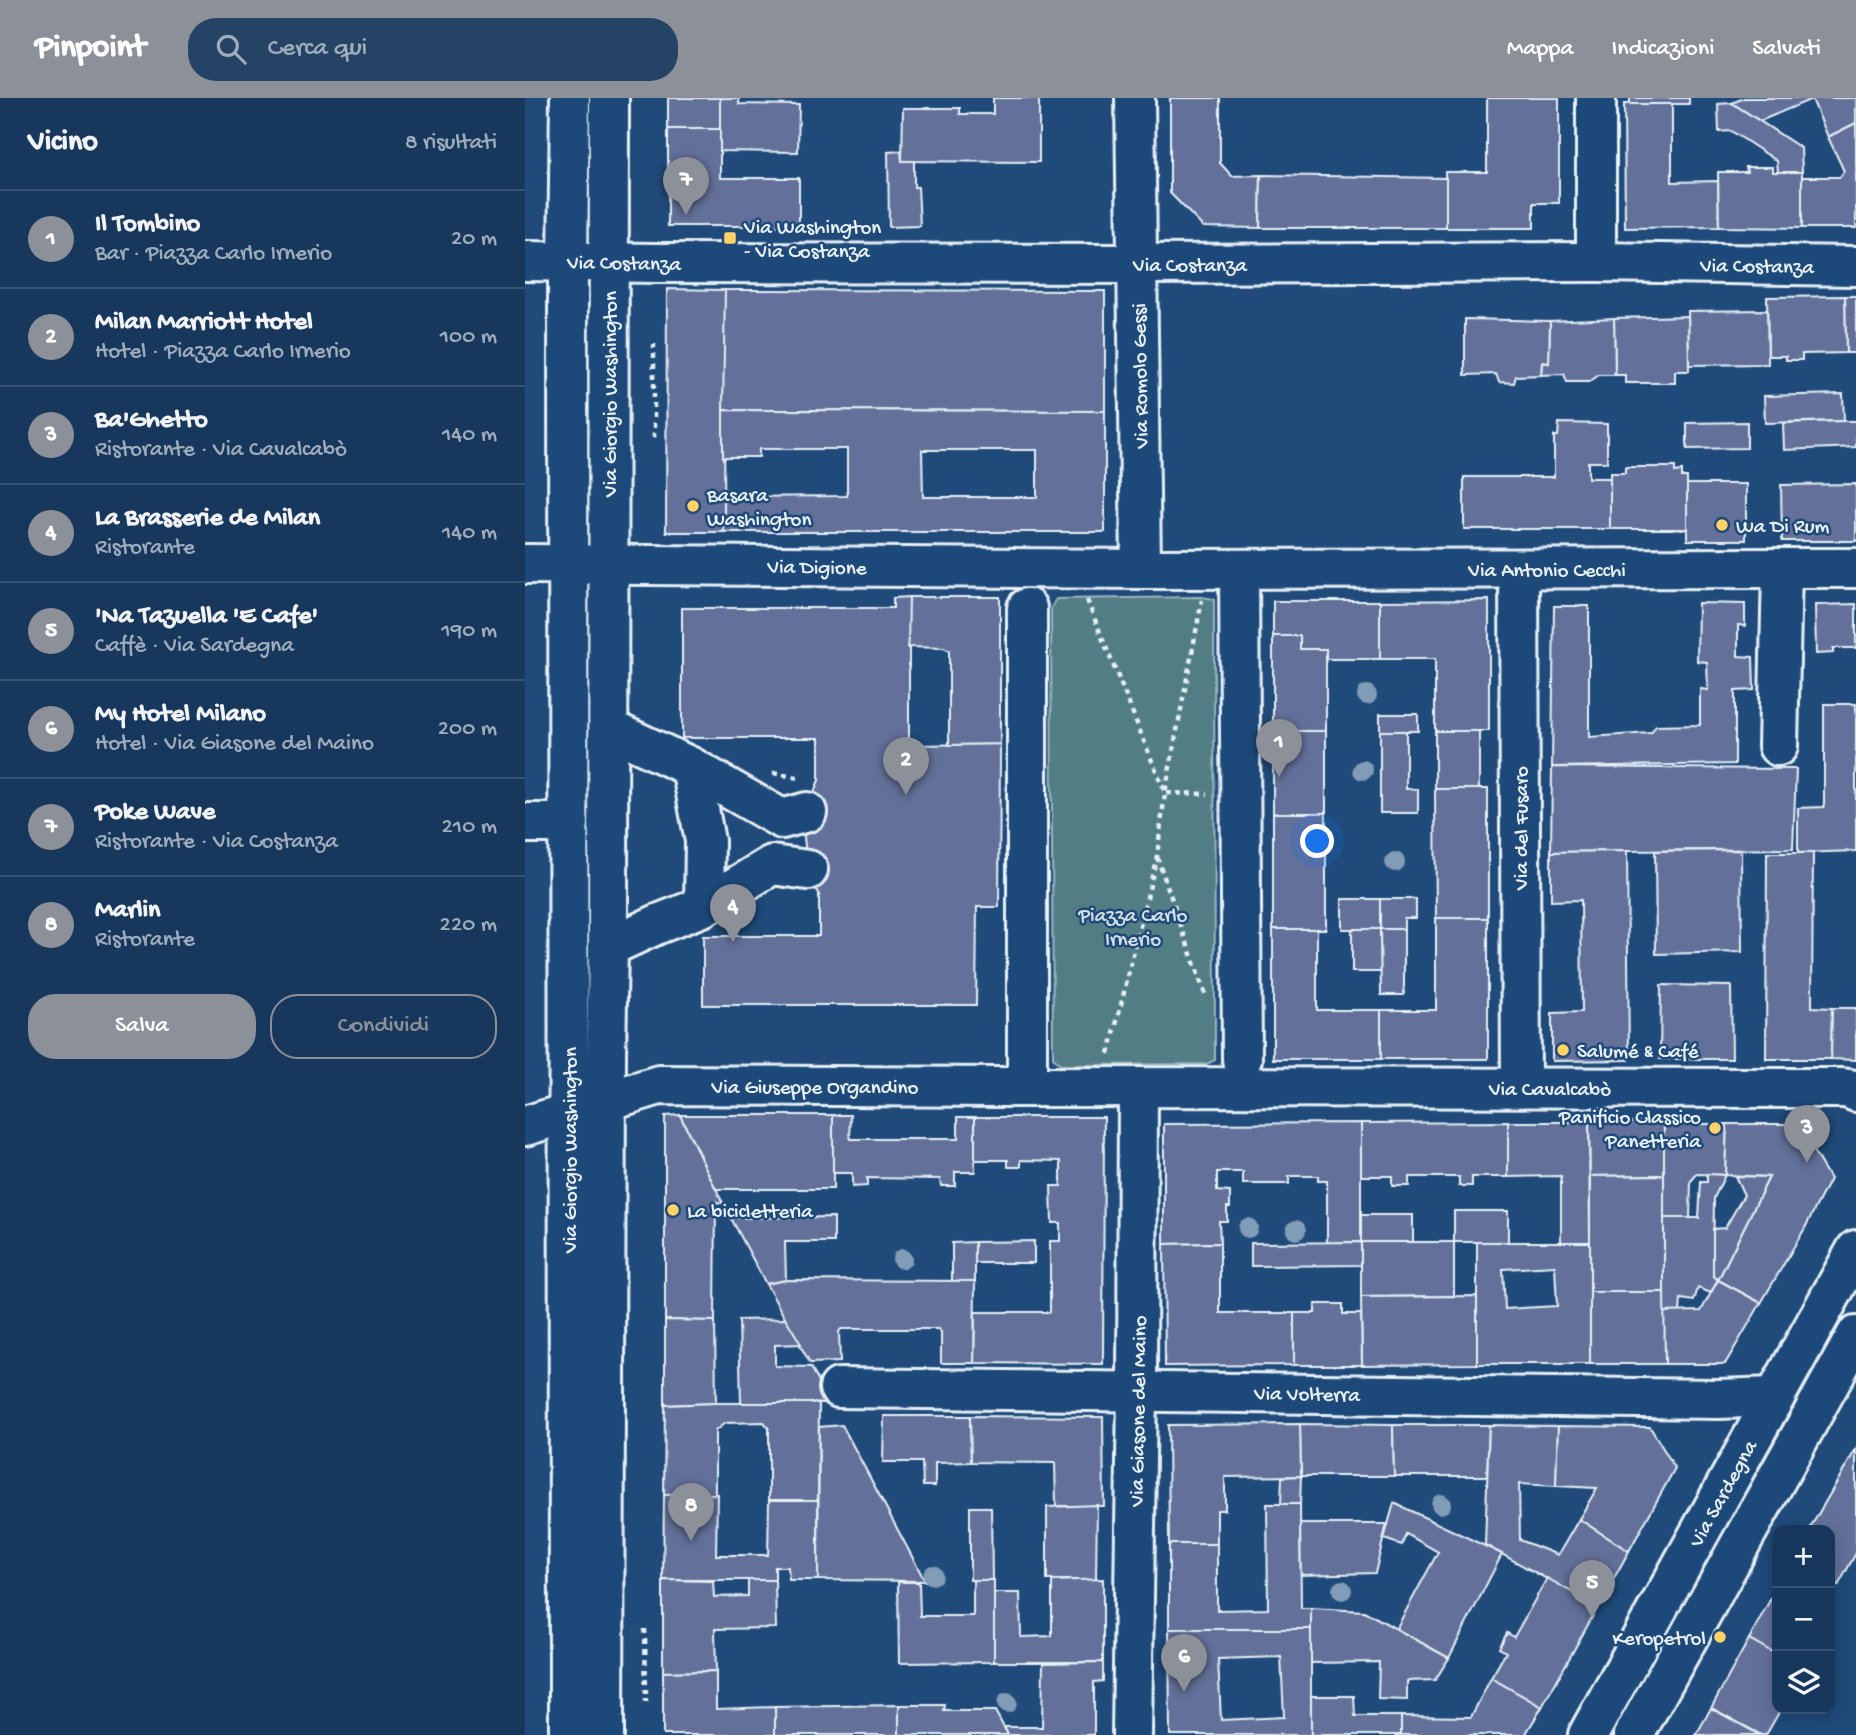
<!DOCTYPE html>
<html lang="it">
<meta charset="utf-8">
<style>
body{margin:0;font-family:"Gochi Hand",sans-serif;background:#244365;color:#f1f3f6}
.controls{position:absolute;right:21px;bottom:21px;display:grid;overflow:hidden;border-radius:14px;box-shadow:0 4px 18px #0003}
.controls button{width:63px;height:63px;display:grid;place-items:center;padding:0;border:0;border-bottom:2px solid #365272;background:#17385c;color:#f1f3f6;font:35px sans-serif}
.you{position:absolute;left:793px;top:744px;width:24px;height:24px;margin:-18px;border:5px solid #fff;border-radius:50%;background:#1a73e8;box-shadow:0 0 0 10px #1a73e833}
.badge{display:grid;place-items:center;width:46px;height:46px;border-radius:50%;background:#8c9099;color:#fff;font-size:23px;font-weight:700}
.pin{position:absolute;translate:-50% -58px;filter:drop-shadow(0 2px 4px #0008)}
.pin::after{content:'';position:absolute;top:37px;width:24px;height:21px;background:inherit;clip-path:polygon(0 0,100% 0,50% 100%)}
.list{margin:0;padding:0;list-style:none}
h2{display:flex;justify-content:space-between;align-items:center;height:91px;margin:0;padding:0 28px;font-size:30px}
h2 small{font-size:23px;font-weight:400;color:#9eacbb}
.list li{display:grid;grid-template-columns:46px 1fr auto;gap:21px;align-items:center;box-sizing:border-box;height:98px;padding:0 28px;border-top:2px solid #365272}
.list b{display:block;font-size:26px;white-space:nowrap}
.list p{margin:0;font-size:23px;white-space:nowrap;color:#9eacbb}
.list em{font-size:23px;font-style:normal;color:#9eacbb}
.actions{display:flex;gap:14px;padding:21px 28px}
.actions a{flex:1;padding:16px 0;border:2px solid #8c9099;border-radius:28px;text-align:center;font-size:24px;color:#8c9099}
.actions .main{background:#8c9099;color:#fff}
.icon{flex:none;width:38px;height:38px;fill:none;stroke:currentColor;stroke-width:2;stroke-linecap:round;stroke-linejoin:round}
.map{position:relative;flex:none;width:1331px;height:1637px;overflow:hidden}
header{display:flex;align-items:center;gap:42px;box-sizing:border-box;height:98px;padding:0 35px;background:#8c9099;color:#fff}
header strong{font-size:33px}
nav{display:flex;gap:38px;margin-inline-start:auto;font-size:24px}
.search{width:490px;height:63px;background:#244365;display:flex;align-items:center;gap:18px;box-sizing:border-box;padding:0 24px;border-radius:28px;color:#9eacbb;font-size:26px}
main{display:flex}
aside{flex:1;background:#17385c}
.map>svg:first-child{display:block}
.green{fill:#527d85;stroke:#9db7be;stroke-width:2}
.building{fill:#646f99;stroke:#e8f1f8;stroke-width:2;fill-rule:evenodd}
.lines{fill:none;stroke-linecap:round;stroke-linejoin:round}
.minor-casing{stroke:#e8f1f8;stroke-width:44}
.major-casing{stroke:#e8f1f8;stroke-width:44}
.path{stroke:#e8f1f8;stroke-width:4.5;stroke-dasharray:5 5;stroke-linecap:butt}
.minor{stroke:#1f4a7a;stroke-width:38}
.major{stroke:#1f4a7a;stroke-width:38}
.tree{fill:#819cb6}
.poi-dot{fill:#ffd166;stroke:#1f4a7a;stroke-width:2.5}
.labels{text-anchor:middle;stroke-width:5;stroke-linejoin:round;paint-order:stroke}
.poi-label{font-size:21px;fill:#e8f1f8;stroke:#1f4a7a;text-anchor:start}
.street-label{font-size:21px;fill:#e8f1f8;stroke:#1f4a7a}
.park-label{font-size:21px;fill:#d2e0e7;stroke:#1f4a7a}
</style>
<header>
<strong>Pinpoint</strong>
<div class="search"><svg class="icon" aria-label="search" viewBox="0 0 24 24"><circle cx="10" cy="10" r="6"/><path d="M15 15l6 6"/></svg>Cerca qui</div>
<nav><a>Mappa</a><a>Indicazioni</a><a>Salvati</a></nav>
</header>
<main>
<aside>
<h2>Vicino<small>8 risultati</small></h2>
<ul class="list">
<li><span class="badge">1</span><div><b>Il Tombino</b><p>Bar · Piazza Carlo Irnerio</p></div><em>20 m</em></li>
<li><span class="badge">2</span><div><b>Milan Marriott Hotel</b><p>Hotel · Piazza Carlo Irnerio</p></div><em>100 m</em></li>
<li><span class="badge">3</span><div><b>Ba'Ghetto</b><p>Ristorante · Via Cavalcabò</p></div><em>140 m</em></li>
<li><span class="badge">4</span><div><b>La Brasserie de Milan</b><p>Ristorante</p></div><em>140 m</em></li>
<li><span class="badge">5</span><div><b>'Na Tazuella 'E Cafe'</b><p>Caffè · Via Sardegna</p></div><em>190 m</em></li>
<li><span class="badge">6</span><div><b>My Hotel Milano</b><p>Hotel · Via Giasone del Maino</p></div><em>200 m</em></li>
<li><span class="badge">7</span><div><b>Poke Wave</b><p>Ristorante · Via Costanza</p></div><em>210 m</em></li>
<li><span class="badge">8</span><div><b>Marlin</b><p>Ristorante</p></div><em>220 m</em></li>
</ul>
<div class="actions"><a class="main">Salva</a><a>Condividi</a></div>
</aside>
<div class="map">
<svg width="1331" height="1637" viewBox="0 0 1331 1637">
<rect width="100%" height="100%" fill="#1f4a7a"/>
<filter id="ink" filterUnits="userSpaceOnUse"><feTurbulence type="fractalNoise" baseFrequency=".0143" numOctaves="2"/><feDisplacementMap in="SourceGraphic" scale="14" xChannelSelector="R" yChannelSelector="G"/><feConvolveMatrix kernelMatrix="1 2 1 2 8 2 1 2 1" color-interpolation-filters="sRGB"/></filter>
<g filter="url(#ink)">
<polygon class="green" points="677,499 689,501 690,962 682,966 536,967 528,960 526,510 531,501"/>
<g class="building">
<rect x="143" y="0" width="52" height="31"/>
<polygon points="195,0 214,0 214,6 274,7 273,54 195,53"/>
<polygon points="468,0 514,0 514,64 377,63 378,10 435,10 435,16 468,16"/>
<polygon points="645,0 695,0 695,65 707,78 736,77 735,130 678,129 645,95"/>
<polygon points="962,0 1034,0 1034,105 1009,105 1009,130 921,130 920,74 962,74"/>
<rect x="1105" y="0" width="59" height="6"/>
<polygon points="1219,0 1331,0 1331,25 1303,39 1287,1 1235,23 1207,5"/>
<polygon points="1207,5 1276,50 1277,74 1253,74 1252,63 1206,33 1194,34 1193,6"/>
<polygon points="1099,6 1147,6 1147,84 1193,83 1194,129 1100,130"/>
<polygon points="1331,25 1331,130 1277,130 1277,79 1315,79 1319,73 1303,39"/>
<polygon points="143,31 195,31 195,80 274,80 274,128 143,128"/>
<polygon points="376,53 377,63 389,63 389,89 393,89 395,128 364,129 363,54"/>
<polygon points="1221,69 1248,69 1248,74 1277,74 1277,130 1194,129 1193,74 1222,74"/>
<polygon points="736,77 921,80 921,130 735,130"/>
<polygon points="142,191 200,192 199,434 141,434"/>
<polygon points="200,192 580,193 580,313 198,312"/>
<polygon points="1320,198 1331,198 1331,255 1321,255"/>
<polygon points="1320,198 1321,255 1277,256 1277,262 1261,262 1261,258 1243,258 1242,199"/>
<polygon points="1242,212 1243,266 1164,267 1163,213"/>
<polygon points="1163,218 1164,273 1150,273 1150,285 1100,285 1100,277 1090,277 1089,220"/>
<polygon points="1089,220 1090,277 1074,277 1064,284 1042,284 1039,276 1016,277 1017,264 1024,265 1025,223"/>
<polygon points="940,221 1025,223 1024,265 1017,264 1016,277 991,278 989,285 974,284 971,276 940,277"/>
<polygon points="1318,296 1319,323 1240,325 1239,298"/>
<path d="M 198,312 L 580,313 L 580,434 L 199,434 L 199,399 L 322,398 L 322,351 L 234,351 L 234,359 L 198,359 ZM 397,352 L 512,352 L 512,399 L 398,399 Z"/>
<polygon points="1319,323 1331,323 1331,349 1259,352 1258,325"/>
<polygon points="1222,324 1222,350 1162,351 1162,325"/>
<polygon points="1034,325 1082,326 1082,364 1063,364 1063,380 1085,380 1085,431 939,431 939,379 1029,379 1029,338 1033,338"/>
<polygon points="1100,369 1150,369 1150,374 1157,373 1157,379 1162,379 1162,431 1085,431 1085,375 1100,375"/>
<rect x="1162" y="386" width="59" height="56"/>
<polygon points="1331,386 1331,443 1257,443 1256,387"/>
<polygon points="384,499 384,647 475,646 474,809 452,809 451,907 178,907 178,838 294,838 294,796 283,772 279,740 283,709 294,682 294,640 157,640 157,510 368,510 368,500"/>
<polygon points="384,499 475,499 475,646 424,647 424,553 419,550 383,549"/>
<polygon points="964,502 964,633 910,633 910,561 855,561 855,503"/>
<polygon points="748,503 855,503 855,561 801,561 801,551 775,551 775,538 748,538"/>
<polygon points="1173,505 1220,506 1220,528 1213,527 1213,558 1228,559 1229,592 1210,593 1210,666 1027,669 1029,508 1064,508 1064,639 1126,635 1131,628 1175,627 1175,591 1183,592 1182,564 1172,563"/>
<polygon points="1331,506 1331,550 1308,550 1308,555 1291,556 1290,507"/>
<polygon points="748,538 775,538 775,551 801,551 801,633 748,633"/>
<polygon points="1299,606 1331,606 1331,753 1273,755 1273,710 1299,709"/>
<rect x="855" y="616" width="38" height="17"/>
<rect x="748" y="633" width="53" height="82"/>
<polygon points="855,633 881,633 881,691 893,691 893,715 855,715"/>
<rect x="910" y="633" width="44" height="58"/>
<polygon points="1027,669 1271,671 1268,751 1026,754"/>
<polygon points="910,691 963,691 963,820 911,820"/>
<rect x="748" y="715" width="53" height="116"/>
<polygon points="1216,752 1217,854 1131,856 1130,753"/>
<polygon points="1102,753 1104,962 1027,963 1027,915 1057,914 1056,802 1026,803 1026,754"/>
<polygon points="1242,755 1288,755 1287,909 1307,910 1306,961 1241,961"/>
<rect x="817" y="801" width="38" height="30"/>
<polygon points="855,801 891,801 891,820 879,820 879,831 855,831"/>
<polygon points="911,820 963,820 963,961 856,961 856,912 911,912"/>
<polygon points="748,831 792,831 792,912 856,912 856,961 748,961"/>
<polygon points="827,831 855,831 856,874 827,874"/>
<polygon points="855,831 879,831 879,897 856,897"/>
<polygon points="1136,887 1206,888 1207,961 1135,961"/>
<polygon points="1307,910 1331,910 1331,962 1306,961"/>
<polygon points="155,1017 198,1105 191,1104 190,1223 140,1222 140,1018"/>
<polygon points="155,1017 308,1017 308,1091 191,1091"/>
<polygon points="308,1017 326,1017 325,1041 433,1041 433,1019 450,1019 450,1074 430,1074 430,1088 416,1088 415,1081 342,1080 342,1088 327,1089 327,1075 308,1075"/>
<polygon points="450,1019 579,1019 578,1266 449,1265 450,1214 525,1214 525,1143 535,1143 535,1125 527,1125 526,1088 536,1088 536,1063 496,1062 496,1069 483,1069 483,1062 450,1062"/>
<polygon points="983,1024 983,1079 947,1079 947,1088 934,1088 934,1079 884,1079 884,1088 867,1088 867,1078 836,1078 836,1025"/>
<polygon points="983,1024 1064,1024 1065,1144 1036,1144 1036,1078 983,1079"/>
<polygon points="1064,1024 1139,1024 1139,1077 1065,1078"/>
<polygon points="1139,1024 1145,1026 1202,1026 1200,1077 1172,1076 1166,1083 1165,1121 1139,1120"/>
<polygon points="836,1025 836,1144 802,1145 802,1083 793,1083 793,1078 764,1078 764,1086 718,1086 718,1074 692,1074 692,1093 705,1094 705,1109 702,1109 702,1123 694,1123 695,1145 639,1146 639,1026"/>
<polygon points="1202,1026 1272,1026 1305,1081 1280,1130 1236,1205 1193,1182 1244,1079 1200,1077"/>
<polygon points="1182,1076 1200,1077 1189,1100 1188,1177 1193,1182 1186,1195 1173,1190 1169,1203 1156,1201 1155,1214 1138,1214 1139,1120 1174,1120 1176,1084 1182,1084"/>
<polygon points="1139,1077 1139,1194 1065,1194 1065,1078"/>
<polygon points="1210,1078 1244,1079 1193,1182 1188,1177 1188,1131 1200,1130 1219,1097"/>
<rect x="929" y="1113" width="54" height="31"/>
<polygon points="836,1117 888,1117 888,1145 836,1144"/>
<polygon points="309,1119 309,1144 260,1144 261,1182 241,1186 206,1120"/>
<polygon points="509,1143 509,1165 450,1165 450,1144"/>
<polygon points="450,1144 450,1183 427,1184 427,1145"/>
<polygon points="836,1144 836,1167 726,1168 726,1145"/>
<polygon points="836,1144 929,1144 929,1198 836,1199"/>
<path d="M 952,1144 L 1065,1144 L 1065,1266 L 952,1266 ZM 1030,1168 L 1032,1208 L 980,1211 L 978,1171 Z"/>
<polygon points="695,1145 695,1215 769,1215 769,1267 640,1268 639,1146"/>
<polygon points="261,1182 450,1183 449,1265 416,1265 416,1234 413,1231 316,1231 314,1234 315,1264 285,1265 241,1186"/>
<polygon points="1193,1182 1236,1205 1200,1266 1140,1266 1138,1214 1176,1213"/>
<polygon points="1065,1194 1139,1194 1140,1266 1065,1266"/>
<polygon points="952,1198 952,1266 837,1267 836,1199"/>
<polygon points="790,1206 818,1206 818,1216 836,1216 837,1267 769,1267 769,1215 790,1215"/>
<polygon points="261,1221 276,1246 250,1247 250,1268 286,1269 306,1305 216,1305 214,1222"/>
<polygon points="140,1222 190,1223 191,1305 140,1307"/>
<polygon points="191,1305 294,1305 293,1402 244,1402 244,1330 239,1324 200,1325 190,1333 190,1396 139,1397 140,1307"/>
<polygon points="359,1318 445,1318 446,1364 410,1365 410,1388 398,1388 397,1364 358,1364"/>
<polygon points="445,1318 578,1319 579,1408 531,1408 530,1365 446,1364"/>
<polygon points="775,1326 868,1327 869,1378 776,1378"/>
<polygon points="775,1326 776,1378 700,1379 700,1412 692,1412 692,1446 644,1446 643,1327"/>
<polygon points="317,1327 400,1483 293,1482 294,1329"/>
<polygon points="868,1327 964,1327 962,1378 869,1378"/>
<polygon points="964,1327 1033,1328 1031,1388 994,1386 995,1442 1033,1457 1054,1421 1104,1453 1073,1509 960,1447"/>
<polygon points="1033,1328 1125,1329 1150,1370 1104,1453 1054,1421 1072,1390 1031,1388"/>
<polygon points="1331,1351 1331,1455 1313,1488 1305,1484 1305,1432 1284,1432"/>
<polygon points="776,1378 775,1406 756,1406 757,1379"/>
<polygon points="192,1396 191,1457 243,1457 244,1402 293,1402 293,1482 264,1482 263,1469 250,1469 250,1482 138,1482 139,1397"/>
<polygon points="869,1405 977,1456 924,1560 871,1531 913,1454 881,1436 877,1447 859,1441"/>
<polygon points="742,1406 775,1406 776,1510 786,1510 786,1531 644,1531 644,1446 692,1446 692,1512 743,1511"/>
<polygon points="572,1407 571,1482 522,1482 522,1409"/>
<polygon points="445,1409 466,1409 467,1482 445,1482"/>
<polygon points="775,1426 862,1426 850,1475 776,1477"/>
<polygon points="1022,1480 1073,1509 1017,1609 966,1580 981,1554 974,1550 982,1535 989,1539"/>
<polygon points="578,1481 578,1564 469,1564 469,1495 495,1495 496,1539 527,1538 527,1483"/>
<polygon points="138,1482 188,1483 189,1499 223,1498 223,1482 250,1482 251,1530 190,1531 191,1573 138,1574"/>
<polygon points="448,1482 469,1482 469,1564 374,1565 373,1484 394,1484 395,1518 448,1518"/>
<polygon points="1252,1489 1252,1557 1224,1541"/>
<polygon points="786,1510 839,1513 924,1560 910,1582 882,1583 882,1602 853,1601 854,1564 786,1565"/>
<path d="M 644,1531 L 786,1531 L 786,1637 L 645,1637 ZM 756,1559 L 759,1619 L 696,1622 L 693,1561 Z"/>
<polygon points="1224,1541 1252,1557 1252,1611 1256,1611 1241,1637 1236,1637 1186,1610"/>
<polygon points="578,1564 578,1583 569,1584 569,1637 483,1637 479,1629 517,1629 518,1565"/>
<polygon points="191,1573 191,1611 250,1609 250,1637 138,1637 138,1574"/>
<polygon points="966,1580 1017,1609 1000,1637 876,1637 876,1618 946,1619"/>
<polygon points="786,1598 829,1598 830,1618 876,1618 876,1637 786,1637"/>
<polygon points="374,1607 420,1607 419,1613 470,1613 483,1637 374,1637"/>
<polygon points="374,1607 374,1637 250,1637 250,1609"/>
<polygon points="1186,1610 1235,1637 1171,1637"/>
</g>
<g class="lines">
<defs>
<g id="minor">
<polyline points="610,0 616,471"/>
<polyline points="1071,0 1071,164"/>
<polyline points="0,163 129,165 612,166 1071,164 1331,168"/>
<polyline points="0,466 616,471 1331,470"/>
<polyline points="714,471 717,961"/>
<polyline points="994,471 996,989"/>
<polyline points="502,510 502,988"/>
<polyline points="1253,648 1257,470"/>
<polyline points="166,669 257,721 282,714"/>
<polyline points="0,725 44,725"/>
<polyline points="179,808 247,767 283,772"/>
<polyline points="83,849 133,826 179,808 180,743 166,669 84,631"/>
<polyline points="0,1028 134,987 472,989 1317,990 1325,991 1331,994"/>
<polyline points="314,1290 1193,1301 1250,1299"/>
<polyline points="44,1637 43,164 45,0"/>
<polyline points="79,1637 81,957 83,849 84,0"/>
<polyline points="607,1637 612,1293 613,989"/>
</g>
<g id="major">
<polyline points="1063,1637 1331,1152"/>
<polyline points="1109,1637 1331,1238"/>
</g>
</defs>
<use href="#minor" class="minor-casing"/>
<use href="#major" class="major-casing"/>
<g class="path">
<polyline points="129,340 129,246"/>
<polyline points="562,502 640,695 683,696"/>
<polyline points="248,675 274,680"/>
<polyline points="632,759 681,899"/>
<polyline points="584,956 632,758 640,695 677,502"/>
<polyline points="120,1531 121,1604"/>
</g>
<use href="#minor" class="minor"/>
<use href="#major" class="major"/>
</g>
<g class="tree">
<circle cx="842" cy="597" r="10"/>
<circle cx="838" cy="672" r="10"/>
<circle cx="870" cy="764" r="10"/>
<circle cx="723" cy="1130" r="10"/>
<circle cx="771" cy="1132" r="10"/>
<circle cx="377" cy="1161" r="10"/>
<circle cx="916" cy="1406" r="10"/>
<circle cx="408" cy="1477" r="10"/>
<circle cx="817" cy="1492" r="10"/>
<circle cx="482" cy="1605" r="10"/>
</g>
</g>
<g class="poi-dot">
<rect x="198" y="133" width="14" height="14" rx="3.5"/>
<circle cx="168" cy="408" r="7"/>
<circle cx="1197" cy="427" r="7"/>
<circle cx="1038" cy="952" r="7"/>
<circle cx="1190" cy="1030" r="7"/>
<circle cx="148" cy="1112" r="7"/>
<circle cx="1195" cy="1539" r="7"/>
</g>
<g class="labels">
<g class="poi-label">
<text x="219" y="135">Via Washington<tspan x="219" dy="24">- Via Costanza</tspan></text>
<text x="182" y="403">Basara<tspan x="182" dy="24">Washington</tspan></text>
<text x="1211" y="434">Wa Di Rum</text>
<text x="1052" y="959">Salumé &amp; Café</text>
<text x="1176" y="1025" text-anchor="end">Panificio Classico<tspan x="1176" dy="24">Panetteria</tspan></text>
<text x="162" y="1119">La bicicletteria</text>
<text x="1181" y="1546" text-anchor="end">Keropetrol</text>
</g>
<g class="street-label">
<text transform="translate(99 164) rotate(1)" y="7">Via Costanza</text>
<text x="665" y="173">Via Costanza</text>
<text transform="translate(1232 167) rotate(1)" y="7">Via Costanza</text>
<text transform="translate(614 278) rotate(-91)" y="7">Via Romolo Gessi</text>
<text transform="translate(84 296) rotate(-90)" y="7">Via Giorgio Washington</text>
<text transform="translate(292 468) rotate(1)" y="7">Via Digione</text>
<text x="1022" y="478">Via Antonio Cecchi</text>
<text transform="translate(995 730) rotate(-90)" y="7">Via del Fusaro</text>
<text x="290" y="995">Via Giuseppe Organdino</text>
<text x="1025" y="997">Via Cavalcabò</text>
<text transform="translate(44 1052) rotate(-90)" y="7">Via Giorgio Washington</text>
<text transform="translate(782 1295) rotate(1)" y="7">Via Volterra</text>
<text transform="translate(612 1313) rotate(-89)" y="7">Via Giasone del Maino</text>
<text transform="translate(1197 1395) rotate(-61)" y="7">Via Sardegna</text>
</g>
<g class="park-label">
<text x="608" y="823">Piazza Carlo<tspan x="608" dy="24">Irnerio</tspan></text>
</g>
</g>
</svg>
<div class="controls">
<button>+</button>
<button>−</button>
<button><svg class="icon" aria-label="layers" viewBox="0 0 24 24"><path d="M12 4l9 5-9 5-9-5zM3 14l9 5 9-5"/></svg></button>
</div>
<div class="you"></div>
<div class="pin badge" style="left:754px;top:679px">1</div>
<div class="pin badge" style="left:381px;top:697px">2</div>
<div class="pin badge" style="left:1282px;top:1065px">3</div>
<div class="pin badge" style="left:208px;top:844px">4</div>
<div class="pin badge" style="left:1067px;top:1520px">5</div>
<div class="pin badge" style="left:659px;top:1594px">6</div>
<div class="pin badge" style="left:161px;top:117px">7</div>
<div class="pin badge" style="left:166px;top:1443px">8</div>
</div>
</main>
